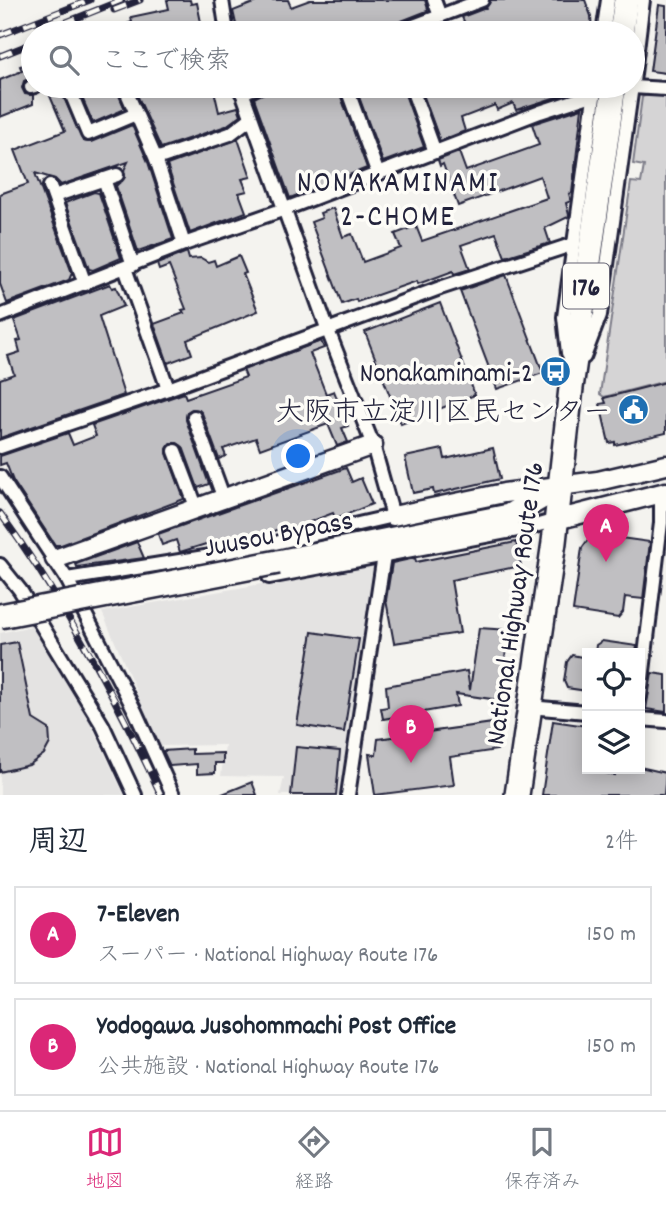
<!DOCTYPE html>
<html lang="ja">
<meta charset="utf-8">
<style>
body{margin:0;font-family:Dekko,"Klee One",sans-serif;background:#f6f6f7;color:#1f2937}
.controls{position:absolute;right:21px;bottom:21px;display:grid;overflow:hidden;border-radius:0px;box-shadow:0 4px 18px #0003}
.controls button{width:63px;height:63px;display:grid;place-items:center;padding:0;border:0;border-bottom:2px solid #e0e1e3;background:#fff;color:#1f2937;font:35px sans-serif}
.you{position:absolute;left:299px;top:457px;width:24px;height:24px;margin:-18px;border:5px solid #fff;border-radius:50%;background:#1a73e8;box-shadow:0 0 0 10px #1a73e833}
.badge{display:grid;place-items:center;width:46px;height:46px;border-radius:50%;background:#db2777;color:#fff;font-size:23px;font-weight:700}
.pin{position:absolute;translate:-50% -58px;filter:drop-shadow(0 2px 4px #0008)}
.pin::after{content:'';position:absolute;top:37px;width:24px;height:21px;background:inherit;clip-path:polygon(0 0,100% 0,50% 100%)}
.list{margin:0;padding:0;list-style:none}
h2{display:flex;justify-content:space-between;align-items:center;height:91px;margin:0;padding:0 28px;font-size:30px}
h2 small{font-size:23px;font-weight:400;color:#747a83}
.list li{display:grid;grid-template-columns:46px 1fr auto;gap:21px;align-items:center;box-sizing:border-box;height:98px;margin:0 14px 14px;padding:0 14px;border:2px solid #e0e1e3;border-radius:0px}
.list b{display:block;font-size:26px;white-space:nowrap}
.list p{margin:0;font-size:23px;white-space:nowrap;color:#747a83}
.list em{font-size:23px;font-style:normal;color:#747a83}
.icon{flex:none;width:38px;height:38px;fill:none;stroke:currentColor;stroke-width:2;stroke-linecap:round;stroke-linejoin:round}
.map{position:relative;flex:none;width:666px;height:795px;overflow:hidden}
.search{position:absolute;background:#fff;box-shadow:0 4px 18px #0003;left:21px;right:21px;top:21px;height:77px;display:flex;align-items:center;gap:18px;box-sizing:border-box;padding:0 24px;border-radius:38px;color:#747a83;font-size:26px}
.sheet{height:315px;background:#fff}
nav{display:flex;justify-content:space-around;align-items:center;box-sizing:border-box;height:98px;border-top:2px solid #e0e1e3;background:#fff;font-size:19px;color:#747a83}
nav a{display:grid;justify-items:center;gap:4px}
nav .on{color:#db2777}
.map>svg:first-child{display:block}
.built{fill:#e4e3e2}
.green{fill:#d5d4d5;stroke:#7c7b88;stroke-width:2}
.building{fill:#c0bfc2;stroke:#22223b;stroke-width:2}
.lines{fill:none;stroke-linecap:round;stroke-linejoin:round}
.street-casing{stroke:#22223b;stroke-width:18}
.secondary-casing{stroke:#22223b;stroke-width:23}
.highway-casing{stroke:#22223b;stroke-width:28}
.street{stroke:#fdfcf7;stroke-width:12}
.secondary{stroke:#fdfcf7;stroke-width:18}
.highway{stroke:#fdfcf7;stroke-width:23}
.rail-casing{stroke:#22223b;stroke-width:7}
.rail{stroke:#fdfcf7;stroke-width:4.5;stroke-dasharray:13;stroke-linecap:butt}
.highway-bridge-casing{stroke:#22223b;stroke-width:28;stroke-linecap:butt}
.highway-bridge{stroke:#fdfcf7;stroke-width:23}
.labels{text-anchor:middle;stroke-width:7;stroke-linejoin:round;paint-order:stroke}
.shield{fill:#fdfcf7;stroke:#646373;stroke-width:2}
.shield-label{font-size:26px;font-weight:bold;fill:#22223b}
.poi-label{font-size:28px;fill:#22223b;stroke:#fdfcf7;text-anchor:end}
.street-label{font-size:28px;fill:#22223b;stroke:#fdfcf7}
.neighbourhood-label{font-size:30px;letter-spacing:2px;fill:#22223b;stroke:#fdfcf7}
</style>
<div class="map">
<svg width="666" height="795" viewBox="0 0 666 795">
<rect width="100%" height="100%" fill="#f4f3ef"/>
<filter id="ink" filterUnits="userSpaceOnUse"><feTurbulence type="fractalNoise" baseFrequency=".0143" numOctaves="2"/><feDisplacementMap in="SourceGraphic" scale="14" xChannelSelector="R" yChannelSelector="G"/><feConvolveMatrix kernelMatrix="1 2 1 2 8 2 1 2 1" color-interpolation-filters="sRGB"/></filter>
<g filter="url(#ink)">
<g class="built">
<polygon points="375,564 341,795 280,795 284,777 221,776 225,745 160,746 102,612"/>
<polygon points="32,626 91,724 124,795 0,795 0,633"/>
</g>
<polygon class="green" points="647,95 666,96 666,381 604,397 600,394 631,182 641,183 644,166 633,164 642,97"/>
<g class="building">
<polygon points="167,0 190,0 191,4 197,3 203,32 104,33 132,22 131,17 169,9"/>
<polygon points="261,0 288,0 291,7 310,0 425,0 428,9 427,11 391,25 386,33 238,33 233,11"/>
<polygon points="491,0 585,0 591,16 592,32 469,33 462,17 486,8"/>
<polygon points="659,5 666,6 666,73 650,71"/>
<polygon points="33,61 33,77 24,81 22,88 25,94 33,95 33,104 0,117 0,80 22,71 20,66"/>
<polygon points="54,86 59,86 83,141 91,142 132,125 148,162 173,239 138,251 116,186 125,177 124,170 128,162 61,185 55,179 35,173 72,273 69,280 7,303 0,284 0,194 28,184 15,150 65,131 47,89"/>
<polygon points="77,86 115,86 125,109 93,123"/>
<polygon points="133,86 213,86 219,112 238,107 241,115 226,126 161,148"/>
<polygon points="277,86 337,86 367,168 290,198 254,98"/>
<polygon points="355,86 402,86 424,147 383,162"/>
<polygon points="420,86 566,86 569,93 516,110 513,103 497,110 495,105 461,118 465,131 440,141"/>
<polygon points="582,108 572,193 569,194 571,201 566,203 569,215 568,217 545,228 550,243 505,257 496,233 461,245 470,269 454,274 453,271 418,284 417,281 357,302 356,299 342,304 311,222 322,218 320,213 333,208 343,237 352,234 363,262 401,248 395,234 416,226 422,241 547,198 540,176 458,206 443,164 440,166 438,160 459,152 466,171 539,145 532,124"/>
<polygon points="238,139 251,177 242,179 247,191 239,193 246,212 190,233 167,165"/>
<polygon points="94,192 99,193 121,258 93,270 89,269 65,203"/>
<polygon points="187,252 189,259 201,258 208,262 214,260 216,266 239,256 246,273 243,274 258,311 187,340 192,354 168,363 154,324 184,313 182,310 186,309 169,266 159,270 157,264"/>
<polygon points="506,275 543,373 497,389 460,291"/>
<polygon points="110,284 112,288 116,287 124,306 99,316 124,395 0,438 0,379 14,374 8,356 20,352 17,341 21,340 14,320"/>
<polygon points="440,303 475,395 401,424 365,332"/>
<polygon points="321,341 324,348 310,353 326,394 334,391 348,426 342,428 348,442 337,446 328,424 260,449 256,438 223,449 226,456 219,459 202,413 199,410 192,409 187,412 186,420 209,484 198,488 183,447 177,443 171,443 167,449 167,453 184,499 61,545 55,545 13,481 6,463 0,465 0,456 68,433 73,445 96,436 92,425 184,393 186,398 246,377 243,370"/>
<polygon points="666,382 666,433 615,445 615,442 609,443 600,404 606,403 604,398"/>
<polygon points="493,448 500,479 434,494 433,489 413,493 405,457 443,449 445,459"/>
<polygon points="346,468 352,482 361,478 372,504 336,519 333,513 287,531 285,527 244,541 242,537 222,545 219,540 180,552 176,540 162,545 158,534"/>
<polygon points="592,534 650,542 643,599 625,597 623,612 618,618 573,611 582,548"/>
<polygon points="137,542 144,558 77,567 76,564"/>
<polygon points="516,542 521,566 451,580 460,633 394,643 386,600 392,563 415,558 416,562"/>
<polygon points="479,628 509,630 499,700 456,694 458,706 383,719 381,708 388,707 386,686 467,671 470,690"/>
<polygon points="312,632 359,639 344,732 297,725"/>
<polygon points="602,641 637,646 636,653 595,653 596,645"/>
<polygon points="17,642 33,719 49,729 50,743 44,754 29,765 0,772 0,645"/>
<polygon points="572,655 587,658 587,691 567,688 564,681 567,662"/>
<polygon points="652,673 666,675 666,712 646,709"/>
<polygon points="553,721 587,726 587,769 615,775 616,769 640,767 666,773 664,795 542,795"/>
<polygon points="493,723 497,750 450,757 454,785 375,795 369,754 376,755 378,739"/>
<polygon points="296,747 340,751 336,795 291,795"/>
<polygon points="192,749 192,754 223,753 223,763 215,763 215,773 197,774 197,764 170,766 163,751"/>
<polygon points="252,782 257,795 220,795"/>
</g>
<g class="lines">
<defs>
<g id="street">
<polyline points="222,0 227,33"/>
<polyline points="434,0 440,16"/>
<polyline points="395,33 482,0"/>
<polyline points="603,33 608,0"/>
<polyline points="633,82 643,0"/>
<polyline points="68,86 88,134 136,114"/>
<polyline points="124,86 156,159 184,244"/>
<polyline points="346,86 378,174"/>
<polyline points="411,86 435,152"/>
<polyline points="31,87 35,86"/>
<polyline points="632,87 666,89"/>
<polyline points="242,93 260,86"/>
<polyline points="156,159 230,134 251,118"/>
<polyline points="104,179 133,265"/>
<polyline points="50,186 85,284"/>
<polyline points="54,196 117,175"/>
<polyline points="125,268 168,389"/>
<polyline points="0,316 184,244 285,209 540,112 595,94"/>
<polyline points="568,353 564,317 595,90"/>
<polyline points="584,357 600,315 632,86"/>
<polyline points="194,417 224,499"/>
<polyline points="0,447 152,395 440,288 574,244"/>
<polyline points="175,451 197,509"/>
<polyline points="0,477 67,579 135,711 173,795"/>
<polyline points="265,560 269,577 528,528 556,520"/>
<polyline points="0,565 20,590 103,726 135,795"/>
<polyline points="67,579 236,552 393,516 373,445 327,328 240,86"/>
<polyline points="640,696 661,523 661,493"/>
<polyline points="529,707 587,712"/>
<polyline points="640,719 666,721"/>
<polyline points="348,795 384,555"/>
</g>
<g id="secondary">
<polyline points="393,516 504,493 598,481 666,465"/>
<polyline points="556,520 666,492"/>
<polyline points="55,559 373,445"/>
</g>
<g id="highway">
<polyline points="621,33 626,0"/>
<polyline points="278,562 509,516 560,486"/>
<polyline points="517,795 554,542 571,388 614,86"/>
</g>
</defs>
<use href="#street" class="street-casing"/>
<use href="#secondary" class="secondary-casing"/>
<use href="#highway" class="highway-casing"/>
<use href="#street" class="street"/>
<use href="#secondary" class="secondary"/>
<use href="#highway" class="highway"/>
<defs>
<g id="rail">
<polyline points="114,10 140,0"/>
<polyline points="39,33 122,0"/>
<polyline points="0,35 90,0"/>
<polyline points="0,56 33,43"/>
<path d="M 0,513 C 64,601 115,696 161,795"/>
</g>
</defs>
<use href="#rail" class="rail-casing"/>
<use href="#rail" class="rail"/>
<defs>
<polyline id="highway-bridge" points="0,616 278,562"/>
</defs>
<use href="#highway-bridge" class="highway-bridge-casing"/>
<use href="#highway-bridge" class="highway-bridge"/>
</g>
</g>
<defs>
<symbol id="bus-disc" viewBox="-11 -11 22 22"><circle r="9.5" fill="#1f6fb2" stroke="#fdfcf7"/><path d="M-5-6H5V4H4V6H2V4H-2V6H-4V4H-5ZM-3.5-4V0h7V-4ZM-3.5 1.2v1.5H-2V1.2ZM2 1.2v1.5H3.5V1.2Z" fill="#fff"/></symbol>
<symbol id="civic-disc" viewBox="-11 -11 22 22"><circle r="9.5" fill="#1f6fb2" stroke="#fdfcf7"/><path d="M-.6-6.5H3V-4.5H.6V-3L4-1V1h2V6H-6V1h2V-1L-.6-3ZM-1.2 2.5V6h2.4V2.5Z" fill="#fff"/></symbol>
</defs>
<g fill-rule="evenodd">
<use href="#bus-disc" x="538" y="354" width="35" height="35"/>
<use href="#civic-disc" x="616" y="392" width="35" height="35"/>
</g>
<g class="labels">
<rect class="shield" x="563" y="263.5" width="46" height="45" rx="5"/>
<g class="shield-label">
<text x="586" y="295">176</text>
</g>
<g class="poi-label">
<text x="533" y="381">Nonakaminami-2</text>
<text x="611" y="420">大阪市立淀川区民センター</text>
</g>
<g class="street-label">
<text transform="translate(278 532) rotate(-11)" y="10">Juusou Bypass</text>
<text transform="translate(513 603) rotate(-82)" y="10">National Highway Route 176</text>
</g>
<g class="neighbourhood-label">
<text x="398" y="191">NONAKAMINAMI<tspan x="398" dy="34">2-CHOME</tspan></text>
</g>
</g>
</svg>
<div class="controls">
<button><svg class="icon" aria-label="locate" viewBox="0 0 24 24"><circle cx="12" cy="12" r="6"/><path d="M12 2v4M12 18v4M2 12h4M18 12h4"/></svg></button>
<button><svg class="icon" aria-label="layers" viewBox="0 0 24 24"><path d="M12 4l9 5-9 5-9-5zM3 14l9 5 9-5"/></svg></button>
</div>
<div class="you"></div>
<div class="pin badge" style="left:606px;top:562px">A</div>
<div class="pin badge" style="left:411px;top:763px">B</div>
<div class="search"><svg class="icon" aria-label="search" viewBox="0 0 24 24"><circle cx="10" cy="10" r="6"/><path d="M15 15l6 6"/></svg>ここで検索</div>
</div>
<section class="sheet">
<h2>周辺<small>2件</small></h2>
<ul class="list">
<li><span class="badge">A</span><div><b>7-Eleven</b><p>スーパー · National Highway Route 176</p></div><em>150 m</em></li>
<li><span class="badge">B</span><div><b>Yodogawa Jusohommachi Post Office</b><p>公共施設 · National Highway Route 176</p></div><em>150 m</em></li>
</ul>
</section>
<nav>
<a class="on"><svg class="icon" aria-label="map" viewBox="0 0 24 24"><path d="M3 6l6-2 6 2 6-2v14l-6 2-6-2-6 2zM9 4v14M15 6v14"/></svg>地図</a>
<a><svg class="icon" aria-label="directions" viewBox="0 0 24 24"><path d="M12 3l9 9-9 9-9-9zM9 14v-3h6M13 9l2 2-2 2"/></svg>経路</a>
<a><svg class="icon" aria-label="saved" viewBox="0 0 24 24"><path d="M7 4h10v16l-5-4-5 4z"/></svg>保存済み</a>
</nav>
